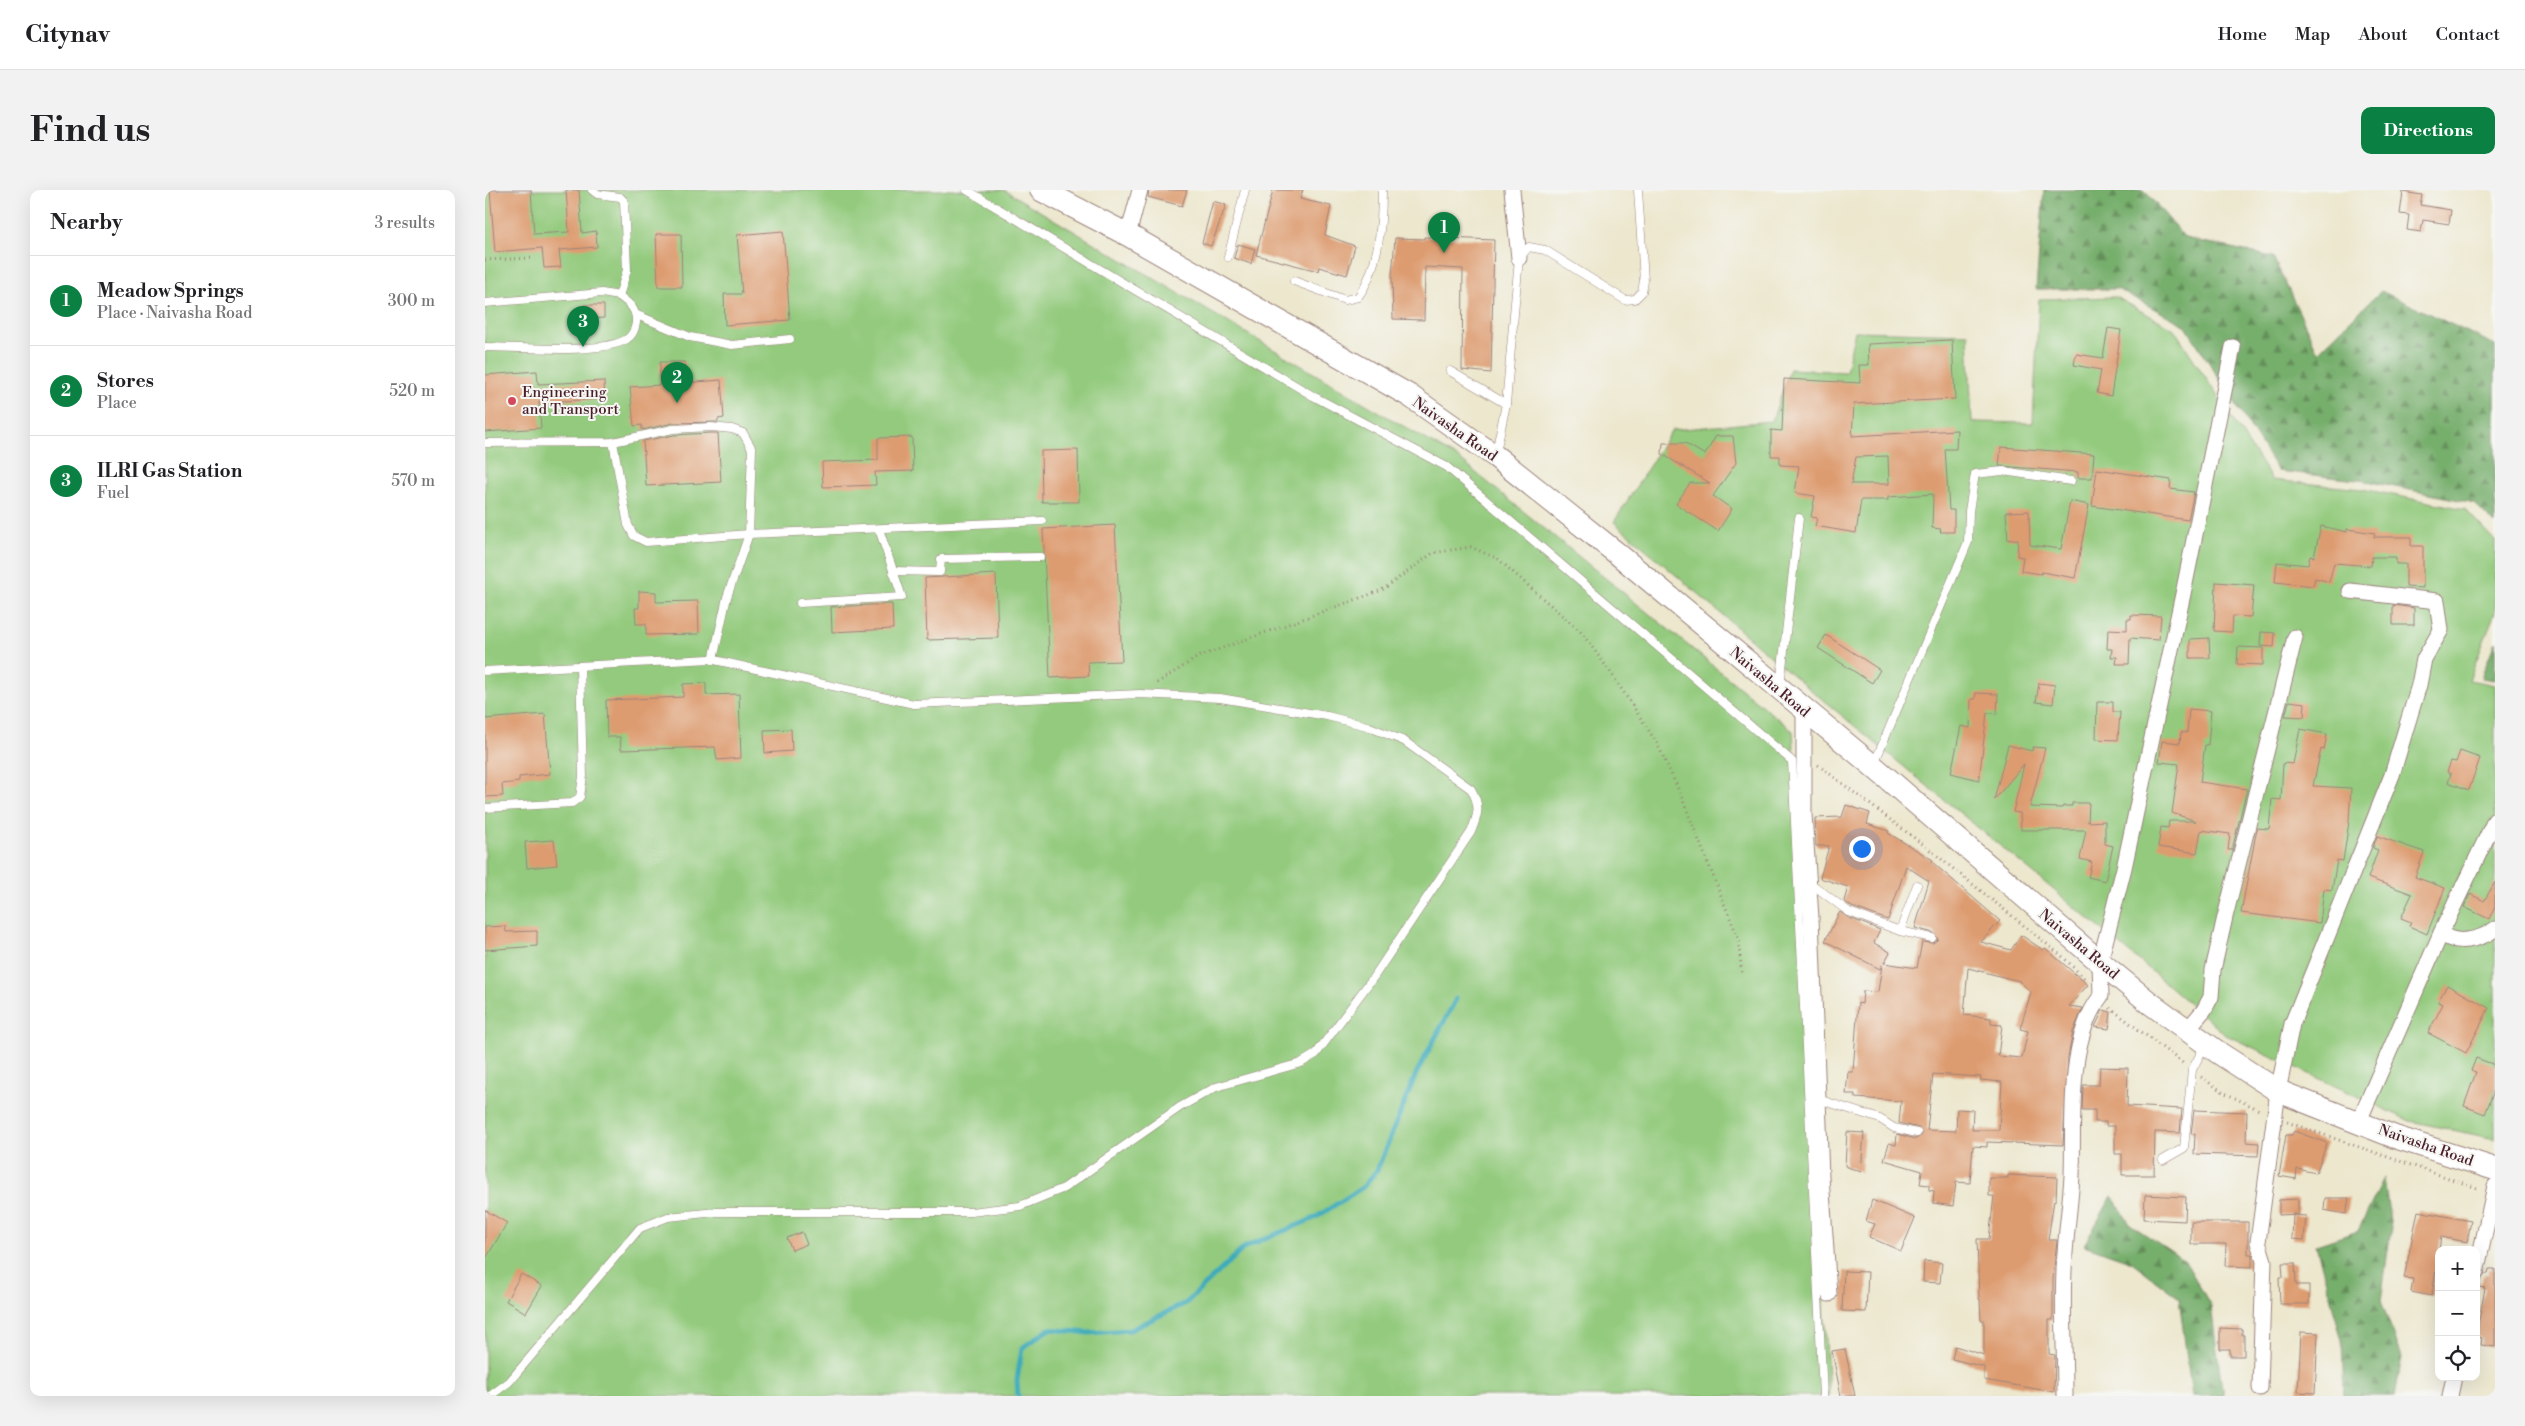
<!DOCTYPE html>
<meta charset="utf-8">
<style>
body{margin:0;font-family:"Libre Bodoni",serif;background:#f2f2f2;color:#202124}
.controls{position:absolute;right:15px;bottom:15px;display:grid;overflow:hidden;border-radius:10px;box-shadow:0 5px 20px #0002}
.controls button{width:45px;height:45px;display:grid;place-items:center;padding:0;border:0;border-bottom:1px solid #e0e0e0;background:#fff;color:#202124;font:25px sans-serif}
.you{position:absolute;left:1376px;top:658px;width:18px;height:18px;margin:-12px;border:4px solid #fff;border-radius:50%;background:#1a73e8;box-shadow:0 0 0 8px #1a73e833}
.badge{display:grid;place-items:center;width:32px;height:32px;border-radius:50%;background:#0b8043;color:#fff;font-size:16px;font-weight:700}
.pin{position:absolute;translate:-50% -41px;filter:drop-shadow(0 1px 2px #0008)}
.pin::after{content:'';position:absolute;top:26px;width:18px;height:15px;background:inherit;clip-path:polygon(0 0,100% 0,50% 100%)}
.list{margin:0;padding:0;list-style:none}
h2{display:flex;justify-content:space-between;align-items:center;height:65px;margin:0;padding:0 20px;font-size:21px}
h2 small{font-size:16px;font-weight:400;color:#757577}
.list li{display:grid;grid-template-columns:32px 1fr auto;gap:15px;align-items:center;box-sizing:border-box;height:90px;padding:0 20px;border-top:1px solid #e0e0e0}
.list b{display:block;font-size:19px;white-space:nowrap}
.list p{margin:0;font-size:16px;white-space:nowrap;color:#757577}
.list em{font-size:16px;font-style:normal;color:#757577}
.icon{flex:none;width:28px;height:28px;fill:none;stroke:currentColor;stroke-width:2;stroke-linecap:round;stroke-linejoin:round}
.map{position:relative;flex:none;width:2010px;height:1206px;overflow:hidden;border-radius:10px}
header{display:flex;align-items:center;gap:30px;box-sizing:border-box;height:70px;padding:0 25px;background:#fff;border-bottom:1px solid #e0e0e0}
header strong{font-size:24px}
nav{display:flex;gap:28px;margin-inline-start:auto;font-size:18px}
.intro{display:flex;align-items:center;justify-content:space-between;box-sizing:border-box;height:120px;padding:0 30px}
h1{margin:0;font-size:35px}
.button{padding:12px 22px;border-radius:10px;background:#0b8043;color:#fff;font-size:18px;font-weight:700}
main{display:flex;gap:30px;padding:0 30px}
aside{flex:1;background:#fff;border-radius:10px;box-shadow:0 5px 20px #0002}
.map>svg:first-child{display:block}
.grass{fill:#93ca7d;stroke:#6e7454}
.forest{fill:url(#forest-firs);stroke:#60664c}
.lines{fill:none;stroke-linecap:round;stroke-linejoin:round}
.stream{stroke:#3cabba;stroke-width:5}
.building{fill:#dd9b6f;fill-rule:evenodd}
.lane-casing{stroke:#9b837c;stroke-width:9}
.street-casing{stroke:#9b837c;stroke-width:17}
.secondary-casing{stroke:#9b837c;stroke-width:24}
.path{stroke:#9b837c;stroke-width:3;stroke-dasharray:1 4;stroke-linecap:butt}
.lane{stroke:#fff;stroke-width:8}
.street{stroke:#fff;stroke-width:15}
.secondary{stroke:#fff;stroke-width:22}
.poi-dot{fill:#d1495b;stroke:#f6f6f2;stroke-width:2}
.labels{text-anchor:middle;stroke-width:4;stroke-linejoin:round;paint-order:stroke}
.poi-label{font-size:15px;fill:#4a1f2b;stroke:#f6f6f2;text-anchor:start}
.street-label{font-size:15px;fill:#4a1f2b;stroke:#f6f6f2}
</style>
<header>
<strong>Citynav</strong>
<nav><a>Home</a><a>Map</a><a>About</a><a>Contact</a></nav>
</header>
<div class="intro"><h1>Find us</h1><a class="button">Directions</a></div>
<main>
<aside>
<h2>Nearby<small>3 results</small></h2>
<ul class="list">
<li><span class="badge">1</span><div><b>Meadow Springs</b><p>Place · Naivasha Road</p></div><em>300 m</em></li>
<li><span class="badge">2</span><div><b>Stores</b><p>Place</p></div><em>520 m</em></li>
<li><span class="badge">3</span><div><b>ILRI Gas Station</b><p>Fuel</p></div><em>570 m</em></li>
</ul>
</aside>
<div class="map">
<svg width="2010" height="1206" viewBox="0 0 2010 1206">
<defs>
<pattern id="forest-firs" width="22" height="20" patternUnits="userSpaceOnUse" patternTransform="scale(1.25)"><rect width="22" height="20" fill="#76ae6c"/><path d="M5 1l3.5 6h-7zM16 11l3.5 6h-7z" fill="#638d59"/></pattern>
</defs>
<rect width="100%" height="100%" fill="#f6f6f2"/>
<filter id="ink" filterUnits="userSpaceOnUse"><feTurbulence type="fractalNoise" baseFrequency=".02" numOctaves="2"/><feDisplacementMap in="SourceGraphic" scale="10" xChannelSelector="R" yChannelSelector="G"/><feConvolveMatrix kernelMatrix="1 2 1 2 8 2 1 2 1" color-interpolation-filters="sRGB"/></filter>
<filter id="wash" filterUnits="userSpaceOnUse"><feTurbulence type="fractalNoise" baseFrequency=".0096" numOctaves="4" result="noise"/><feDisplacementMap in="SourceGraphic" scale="20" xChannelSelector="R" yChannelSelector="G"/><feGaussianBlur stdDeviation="1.12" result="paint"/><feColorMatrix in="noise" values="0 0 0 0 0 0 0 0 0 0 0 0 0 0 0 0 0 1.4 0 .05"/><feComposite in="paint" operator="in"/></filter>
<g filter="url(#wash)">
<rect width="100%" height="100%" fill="#ece7cd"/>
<g class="grass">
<polygon points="0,0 519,0 974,269 1308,541 1344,1206 0,1206"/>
<polygon points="1631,107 1689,139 1787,290 1877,299 1980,319 2010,351 2010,422 1984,490 2010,495 2010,949 1925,931 1741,845 1650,767 1304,482 1129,332 1187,240 1287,231 1305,179 1361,182 1370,141 1483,144 1487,232 1548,233 1554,109"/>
</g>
<g class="forest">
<polygon points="1559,0 1659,0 1700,48 1788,67 1833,162 1896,101 2010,155 2010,334 1989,313 1881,291 1793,281 1700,135 1632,99 1551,99"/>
<polygon points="2010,452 2010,490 1996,488"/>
<polygon points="1899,988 1906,1038 1896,1111 1917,1167 1910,1206 1859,1206 1857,1150 1831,1055 1873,1041"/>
<polygon points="1627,1006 1645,1034 1700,1071 1726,1116 1738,1206 1707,1206 1694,1108 1647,1072 1599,1055"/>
</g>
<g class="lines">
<polyline class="stream" points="533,1206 532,1190 537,1158 564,1139 604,1143 645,1140 701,1113 760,1057 830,1028 878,997 892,980 931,884 971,809"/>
</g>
<g id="blocks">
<g class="building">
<polygon points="5,0 46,0 49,44 84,42 81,0 94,0 97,43 111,41 112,57 74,60 76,77 59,78 57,58 10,62"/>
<polygon points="664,0 702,0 697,16 663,7"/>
<polygon points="788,0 818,0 815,9 846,16 840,45 870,56 862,85 834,77 833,81 771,65"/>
<polygon points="1918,2 1937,5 1935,15 1966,20 1964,34 1938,30 1936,42 1922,40 1924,25 1915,24"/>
<polygon points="728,11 741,15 726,56 717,53"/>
<polygon points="298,41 305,130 240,135 239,104 257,104 252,45"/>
<polygon points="171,44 196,44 197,97 173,97"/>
<polygon points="939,47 1009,50 1006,183 977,180 978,79 940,77 939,130 908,129 907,86 910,48 939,49"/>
<polygon points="753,54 770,59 766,74 749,68"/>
<polygon points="99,115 119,115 119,128 99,129"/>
<polygon points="1623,138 1636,140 1626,206 1612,203 1616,180 1589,175 1591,164 1618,168"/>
<path d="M 1467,150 L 1470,209 L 1369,214 L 1367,246 L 1472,240 L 1471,259 L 1460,259 L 1464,320 L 1469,320 L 1469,342 L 1455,342 L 1456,339 L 1447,338 L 1448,304 L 1403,307 L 1403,310 L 1376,310 L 1371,343 L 1330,336 L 1332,328 L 1326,327 L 1330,306 L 1310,303 L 1314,276 L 1295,275 L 1295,266 L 1286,266 L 1286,240 L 1297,241 L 1299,189 L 1375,193 L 1374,175 L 1384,175 L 1383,154 ZM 1403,266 L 1404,294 L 1366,294 L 1371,267 Z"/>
<polygon points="175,172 200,172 200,193 236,190 239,228 233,229 233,232 188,233 157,240 157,235 149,236 145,197 175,195"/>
<polygon points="52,181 53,194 119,191 120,209 54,212 56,238 0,242 0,185"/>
<polygon points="226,243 233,243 236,292 161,296 158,251 189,245"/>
<polygon points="1231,246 1248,246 1251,273 1228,306 1247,319 1233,341 1191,314 1205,293 1225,293 1177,264 1178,253 1200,253 1220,265"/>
<polygon points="427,247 428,281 390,282 391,295 338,297 337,272 393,270 393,248"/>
<polygon points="1516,257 1609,264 1607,288 1593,288 1593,282 1514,276"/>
<polygon points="593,260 594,312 557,312 556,261"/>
<polygon points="1612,279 1686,290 1685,299 1709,302 1703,330 1607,316"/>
<polygon points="1585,311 1604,315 1590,388 1557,382 1556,384 1536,381 1538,367 1532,366 1533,349 1523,350 1521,322 1544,321 1545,355 1576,359"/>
<polygon points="630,335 637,471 603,472 604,486 565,488 558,339"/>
<polygon points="1836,336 1862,342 1862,339 1890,343 1889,347 1926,347 1926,356 1938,356 1938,398 1921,397 1921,374 1911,374 1911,367 1887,367 1886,376 1849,373 1844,392 1830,388 1828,396 1790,392 1792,372 1823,375 1825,366 1829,367"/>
<polygon points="511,384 513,448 442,450 440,388"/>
<polygon points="1731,392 1769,395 1766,427 1748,426 1747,442 1729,441"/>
<polygon points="154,401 171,402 171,412 213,411 214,444 161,445 161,434 151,434 150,418 154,418"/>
<polygon points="407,414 408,439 347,442 346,417"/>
<polygon points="1908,415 1929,418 1929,435 1908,435"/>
<polygon points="1646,425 1676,426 1674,450 1645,448 1644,474 1631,474 1632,467 1626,467 1627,459 1622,459 1623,439 1642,440 1642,429 1646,429"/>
<polygon points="1776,442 1790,443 1789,457 1775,456"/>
<polygon points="1341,445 1395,480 1387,493 1333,458"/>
<polygon points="1724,448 1725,468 1705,468 1705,449"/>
<polygon points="1753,457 1778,458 1778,475 1752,474"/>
<polygon points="221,493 221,505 254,504 256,568 232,570 230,557 136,560 135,547 122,547 121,510 198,507 198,494"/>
<polygon points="1554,493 1570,495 1568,514 1551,512"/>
<polygon points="1491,503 1513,504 1512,524 1502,523 1494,590 1466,583 1476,536 1485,538 1486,509 1490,509"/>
<polygon points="1804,511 1820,513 1819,527 1800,526"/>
<polygon points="1612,512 1628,512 1628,522 1635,522 1633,550 1611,549"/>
<polygon points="1704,519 1726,521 1723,555 1720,555 1715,592 1762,599 1747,660 1743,660 1745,644 1716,640 1712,663 1673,657 1676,637 1683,638 1684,631 1711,631 1687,623 1694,574 1674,572 1677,551 1695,553 1696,542 1702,543"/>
<polygon points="60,524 65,584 34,587 34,592 17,594 18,606 0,607 0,529"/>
<polygon points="306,539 307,561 280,563 279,540"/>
<polygon points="1815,539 1842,544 1839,560 1836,559 1828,596 1866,598 1864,632 1858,671 1852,670 1847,700 1839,699 1835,733 1756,723 1772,638 1784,639 1787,609 1796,610 1798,573 1808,574"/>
<polygon points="1523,555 1547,561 1548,557 1560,558 1545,617 1577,618 1578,616 1587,616 1587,613 1604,613 1603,632 1620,631 1620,654 1628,656 1620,691 1603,687 1607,672 1595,669 1601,640 1536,640 1535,623 1528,622 1539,574 1509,610"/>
<polygon points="1975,561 1995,568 1984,600 1963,592 1966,584 1962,582 1966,571 1971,572"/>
<path d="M 1361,615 L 1385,623 L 1382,634 L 1404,641 L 1403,643 L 1448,670 L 1447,672 L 1515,731 L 1496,752 L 1526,760 L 1536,745 L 1558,760 L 1560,758 L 1603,795 L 1584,816 L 1598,818 L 1588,842 L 1583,867 L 1578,955 L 1502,952 L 1502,957 L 1488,956 L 1485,993 L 1471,992 L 1468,1016 L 1448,1013 L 1449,1001 L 1444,1000 L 1444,995 L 1435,994 L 1437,981 L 1399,970 L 1404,953 L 1411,955 L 1412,944 L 1431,949 L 1437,945 L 1434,938 L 1414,933 L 1416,911 L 1370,908 L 1370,904 L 1361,904 L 1363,882 L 1368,882 L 1373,813 L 1377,814 L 1378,801 L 1393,802 L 1397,775 L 1395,779 L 1340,751 L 1353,725 L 1355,722 L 1362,727 L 1395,740 L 1389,753 L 1405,762 L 1399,773 L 1432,778 L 1437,752 L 1448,753 L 1453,749 L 1449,743 L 1430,738 L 1444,691 L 1421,676 L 1403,730 L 1367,717 L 1359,711 L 1363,697 L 1335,688 L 1344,656 L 1331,656 L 1330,628 L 1357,627 ZM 1483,778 L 1534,791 L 1546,802 L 1535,839 L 1543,841 L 1537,868 L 1513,866 L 1517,835 L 1506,834 L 1506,828 L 1479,825 ZM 1448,884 L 1496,887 L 1495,890 L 1517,892 L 1514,940 L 1487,940 L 1488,920 L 1472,919 L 1471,941 L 1442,940 Z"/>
<polygon points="1892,646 1939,662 1930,687 1960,698 1942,744 1924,736 1926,732 1916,728 1927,704 1883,688 1893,660 1888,658"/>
<polygon points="69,650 72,675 42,678 40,652"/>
<polygon points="2010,692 2010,717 2004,729 1979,717 1985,704 1999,711"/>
<polygon points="20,736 21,742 52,741 52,756 0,760 0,737"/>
<polygon points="1962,795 2004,818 1981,863 1943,843 1958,814 1953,812"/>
<polygon points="1618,820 1626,822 1624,839 1610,837"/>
<polygon points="1991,868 2010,875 2010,898 2000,924 1979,916 1991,882 1986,881"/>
<polygon points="1615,877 1643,878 1642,916 1697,919 1695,943 1670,942 1669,985 1637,985 1637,964 1630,964 1630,936 1621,936 1621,932 1610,932 1610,920 1597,920 1598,895 1614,895"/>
<polygon points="1709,920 1762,922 1761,952 1774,953 1773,966 1709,964 1710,944 1706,944"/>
<polygon points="1809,941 1842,953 1831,983 1812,979 1811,989 1794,986 1801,945 1807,945"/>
<polygon points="1362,942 1379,943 1376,982 1360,976"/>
<polygon points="1523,985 1572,987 1571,1010 1569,1010 1563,1050 1572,1050 1568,1089 1568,1130 1564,1130 1564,1164 1570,1165 1569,1202 1499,1190 1499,1177 1467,1169 1470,1156 1499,1165 1499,1130 1496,1130 1495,1109 1494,1109 1492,1049 1504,1049 1509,1006 1504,1006 1504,988 1523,988"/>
<polygon points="1660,1005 1701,1007 1700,1031 1659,1029"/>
<polygon points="1840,1008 1864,1008 1861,1024 1839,1020"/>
<polygon points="1813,1009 1813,1024 1794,1025 1794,1010"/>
<polygon points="1387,1010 1430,1028 1416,1061 1384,1047 1390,1034 1381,1031"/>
<polygon points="0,1020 22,1033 0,1070"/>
<polygon points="1933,1021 1986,1031 1982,1052 1956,1047 1947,1106 1926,1102 1928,1089 1919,1088"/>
<polygon points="1808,1025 1821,1026 1819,1050 1807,1049"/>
<polygon points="1706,1032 1763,1032 1763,1064 1767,1064 1767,1077 1740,1076 1741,1054 1706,1054"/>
<polygon points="317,1042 322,1054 307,1060 302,1048"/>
<polygon points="1439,1071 1457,1073 1455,1093 1438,1092"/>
<polygon points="1797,1073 1810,1073 1811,1095 1824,1095 1824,1114 1795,1114 1794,1087 1798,1087"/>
<polygon points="2004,1079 2010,1079 2010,1157 1996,1155 1997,1148 1991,1147 2000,1098 1994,1097 1995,1091 2000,1084 2003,1084"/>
<polygon points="1359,1081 1383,1082 1381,1122 1357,1121"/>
<polygon points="36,1084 57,1096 41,1123 21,1111"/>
<polygon points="1735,1138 1757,1139 1757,1145 1759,1145 1759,1166 1745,1166 1745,1159 1735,1159"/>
<polygon points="1816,1142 1833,1143 1830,1203 1813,1202"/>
<polygon points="1360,1159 1370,1206 1356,1206 1347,1161"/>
</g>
</g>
</g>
<g filter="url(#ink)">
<use href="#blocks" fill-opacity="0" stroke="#9b837c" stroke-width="1"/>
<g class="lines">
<defs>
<g id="lane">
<polyline points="482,0 828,206 962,277 1307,571 1338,1206"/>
<polyline points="743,67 760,0"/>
<path d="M 809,91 L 860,110 L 873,107 C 894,78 897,35 897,0"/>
<polyline points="0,113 117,103 134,106 142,80 139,11 135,7 112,4 107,0"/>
<polyline points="152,125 205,147 247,155 305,149"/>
<path d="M 0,157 C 32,157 116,165 142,149 C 148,145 150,139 151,133 C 152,119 144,113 134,106"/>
<polyline points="965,181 1021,214"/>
<polyline points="128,252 143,335 149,346 161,352 264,344 557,331"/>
<polyline points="0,253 128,252 188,239 226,237 247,239 258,243 267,259 264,344 242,407 228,470"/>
<polyline points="1011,262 1021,214 1034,68 1044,57 1060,60 1140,110 1150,109 1157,102 1159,91 1153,0"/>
<polyline points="408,381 455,382 456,369 555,367"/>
<polyline points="315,413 417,407 394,339"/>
<path d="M 0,481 L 225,469 L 429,514 L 655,504 L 735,508 L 842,526 L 882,536 L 919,551 L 986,599 C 996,616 993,625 986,642 L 890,785 L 831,864 L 816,873 L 731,897 L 695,917 L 579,998 L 535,1016 L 486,1022 L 231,1022 L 183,1027 L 155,1038 L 24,1192 L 5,1206"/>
<polyline points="1295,496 1314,328"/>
<polyline points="1389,574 1483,352 1484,321 1490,284 1518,281 1586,291"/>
<polyline points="0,618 87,613 95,607 98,586 95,476"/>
<polyline points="1324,692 1364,722 1415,741 1447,748"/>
<polyline points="1415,741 1432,695"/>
<polyline points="1333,909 1395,929 1409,938 1432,943"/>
<polyline points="1678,970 1699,958 1707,880 1720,855"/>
</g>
<g id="street">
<polyline points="1027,0 1034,68"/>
<polyline points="643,45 655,0"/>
<polyline points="1319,520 1319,624 1326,728 1336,987 1344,1104"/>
<path d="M 1956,743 C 1970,756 1995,750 2010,739"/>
<polyline points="1702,840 1719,820 1726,807 1728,780 1740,727 1810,447"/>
<polyline points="1874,931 1956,743 2010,630"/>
<polyline points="1991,1083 2010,996"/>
<polyline points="1775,1198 1779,1071 1773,1052 1793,901 1807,834 1907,585 1934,495 1939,469 1956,440 1952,411 1865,401"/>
<path d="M 1580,1206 C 1580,1165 1577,1122 1579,1081 C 1580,1049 1585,1018 1587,986 C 1589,932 1581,850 1616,806 L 1615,772 L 1639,678 L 1698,404 L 1748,157"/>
<polyline points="1965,1206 1969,1187"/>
</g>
<polyline id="secondary" points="556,0 643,45 925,206 1010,266 1134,365 1388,576 1615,772 1665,813 1734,863 1793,901 1910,947 2010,979"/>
</defs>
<use href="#lane" class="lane-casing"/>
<use href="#street" class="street-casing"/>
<use href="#secondary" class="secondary-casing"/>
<g class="path">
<polyline points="0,70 49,68"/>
<polyline points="672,493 713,467 897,400 948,363 986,357 1013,369 1096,442 1124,480 1172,553 1195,603 1253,748 1257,784"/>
<polyline points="1333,575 1440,656 1578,767 1601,790"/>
<polyline points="1625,818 1699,874"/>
<polyline points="1716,887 1738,902 1776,921"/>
<polyline points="1802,932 1995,999"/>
</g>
<use href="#lane" class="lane"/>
<use href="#street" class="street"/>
<use href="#secondary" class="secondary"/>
</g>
</g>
<circle class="poi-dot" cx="27" cy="211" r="5"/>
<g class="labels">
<g class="poi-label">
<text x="37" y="207">Engineering<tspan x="37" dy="17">and Transport</tspan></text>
</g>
<g class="street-label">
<text transform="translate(970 239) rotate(35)" y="5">Naivasha Road</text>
<text transform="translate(1285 492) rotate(40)" y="5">Naivasha Road</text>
<text transform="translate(1594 754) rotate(40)" y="5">Naivasha Road</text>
<text transform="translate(1941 955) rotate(19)" y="5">Naivasha Road</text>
</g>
</g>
</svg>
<div class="controls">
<button>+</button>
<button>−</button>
<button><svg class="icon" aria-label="locate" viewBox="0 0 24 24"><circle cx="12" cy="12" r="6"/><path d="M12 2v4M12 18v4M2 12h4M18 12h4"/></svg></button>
</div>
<div class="you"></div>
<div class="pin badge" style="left:959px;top:63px">1</div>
<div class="pin badge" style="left:192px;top:213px">2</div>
<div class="pin badge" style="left:98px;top:157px">3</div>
</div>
</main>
